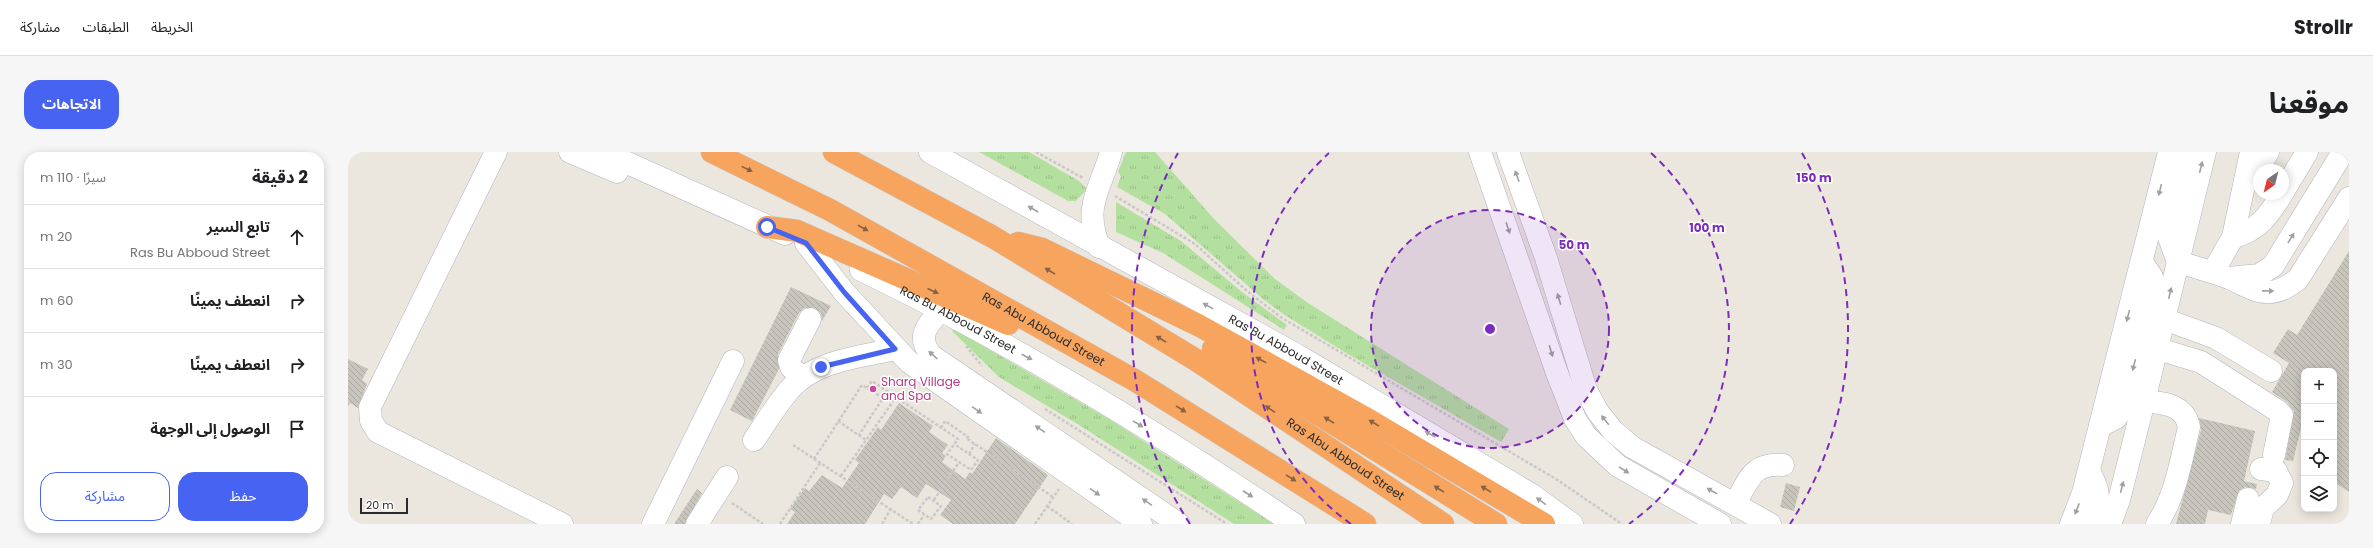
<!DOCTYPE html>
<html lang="ar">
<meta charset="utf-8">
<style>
body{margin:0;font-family:Poppins,"Noto Sans Arabic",sans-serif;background:#f6f6f6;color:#202124;direction:rtl}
.controls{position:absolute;right:12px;bottom:12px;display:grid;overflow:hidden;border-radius:8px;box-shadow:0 2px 10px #0003}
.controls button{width:36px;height:36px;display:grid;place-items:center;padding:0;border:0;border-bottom:1px solid #e0e0e0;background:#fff;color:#202124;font:20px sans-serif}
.compass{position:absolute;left:1905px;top:12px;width:36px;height:36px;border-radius:50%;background:#fff;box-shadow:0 2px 10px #0003;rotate:215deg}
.scale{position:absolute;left:12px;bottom:10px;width:48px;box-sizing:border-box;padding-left:4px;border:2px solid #2b2b2b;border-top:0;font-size:11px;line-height:14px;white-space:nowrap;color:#2b2b2b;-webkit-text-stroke:3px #fff;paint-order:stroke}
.stop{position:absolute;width:12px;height:12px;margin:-9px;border:3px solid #4663f2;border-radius:50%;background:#fff}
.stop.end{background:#4663f2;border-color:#fff;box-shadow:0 1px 4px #0008}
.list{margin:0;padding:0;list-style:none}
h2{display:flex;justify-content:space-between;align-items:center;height:52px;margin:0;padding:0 16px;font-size:17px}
h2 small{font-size:13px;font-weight:400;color:#757577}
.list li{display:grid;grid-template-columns:26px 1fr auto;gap:12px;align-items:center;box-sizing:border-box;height:64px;padding:0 16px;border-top:1px solid #e0e0e0}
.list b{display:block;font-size:15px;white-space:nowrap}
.list p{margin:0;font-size:13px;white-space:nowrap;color:#757577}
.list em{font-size:13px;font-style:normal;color:#757577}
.actions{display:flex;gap:8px;padding:12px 16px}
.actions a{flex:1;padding:9px 0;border:1px solid #4663f2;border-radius:16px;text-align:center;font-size:14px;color:#4663f2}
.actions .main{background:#4663f2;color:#fff}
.icon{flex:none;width:22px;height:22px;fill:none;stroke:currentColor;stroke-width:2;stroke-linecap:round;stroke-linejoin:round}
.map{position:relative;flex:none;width:2001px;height:372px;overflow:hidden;direction:ltr;border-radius:16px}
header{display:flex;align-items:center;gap:24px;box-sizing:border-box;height:56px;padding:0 20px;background:#fff;border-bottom:1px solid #e0e0e0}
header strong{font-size:19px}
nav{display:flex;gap:22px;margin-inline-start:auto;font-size:14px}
.intro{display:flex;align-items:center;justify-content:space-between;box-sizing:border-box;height:96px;padding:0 24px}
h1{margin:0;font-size:28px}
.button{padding:10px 18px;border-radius:16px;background:#4663f2;color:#fff;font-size:14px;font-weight:700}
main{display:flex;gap:24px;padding:0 24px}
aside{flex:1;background:#fff;border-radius:16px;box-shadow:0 2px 10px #0003}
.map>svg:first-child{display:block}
.grass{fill:url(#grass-tufts)}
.building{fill:url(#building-back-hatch)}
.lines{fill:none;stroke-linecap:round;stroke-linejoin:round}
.minor-casing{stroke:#b2b4be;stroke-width:23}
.highway-casing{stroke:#c8c8c8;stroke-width:23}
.path{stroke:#c8c8c8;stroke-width:2.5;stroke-dasharray:3 2;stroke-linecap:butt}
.minor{stroke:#fff;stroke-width:22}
.highway{stroke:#f7a45f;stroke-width:22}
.oneway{fill:#a0a0a0}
.oneway2{fill:#876142}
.route{stroke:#4663f2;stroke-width:5}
.ring{fill:none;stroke:#7b2cbf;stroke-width:2;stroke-dasharray:7 5}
.hotel-dot{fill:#d1479c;stroke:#fff;stroke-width:1.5}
.labels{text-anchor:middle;stroke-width:3;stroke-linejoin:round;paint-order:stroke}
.street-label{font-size:12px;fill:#2b2b2b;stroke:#fff}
.hotel-label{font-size:12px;fill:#b23c85;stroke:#fff;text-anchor:start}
.centre{fill:#7b2cbf;stroke:#fff;stroke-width:2}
.ring-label{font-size:12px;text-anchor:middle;font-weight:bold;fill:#7b2cbf;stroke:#fff;stroke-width:3;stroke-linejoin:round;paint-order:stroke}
</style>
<header>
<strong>Strollr</strong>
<nav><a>الخريطة</a><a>الطبقات</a><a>مشاركة</a></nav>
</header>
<div class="intro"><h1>موقعنا</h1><a class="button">الاتجاهات</a></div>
<main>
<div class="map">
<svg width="2001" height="372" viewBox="0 0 2001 372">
<defs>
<pattern id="grass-tufts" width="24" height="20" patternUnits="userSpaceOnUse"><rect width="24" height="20" fill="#b3e09e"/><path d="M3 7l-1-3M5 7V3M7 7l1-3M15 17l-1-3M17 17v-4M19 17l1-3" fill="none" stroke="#9ac088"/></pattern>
<pattern id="building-back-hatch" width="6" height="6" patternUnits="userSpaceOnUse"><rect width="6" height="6" fill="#c8c5bd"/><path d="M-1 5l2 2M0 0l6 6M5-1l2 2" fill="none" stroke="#aca9a3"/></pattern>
</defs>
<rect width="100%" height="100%" fill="#ece7de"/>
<g class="grass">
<polygon points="631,0 681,0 731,29 739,37 728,49 720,49"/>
<polygon points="778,0 807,0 867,68 927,127 960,151 1161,277 1153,290 998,201 935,162 915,147 817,62 769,35 773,24 770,20"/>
<polygon points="768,50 833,89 894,140 939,173 936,178 815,101 768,80"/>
<polygon points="606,177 761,267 926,372 886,372 731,273 651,225 604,179"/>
</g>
<g class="building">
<polygon points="2001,99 2001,340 1986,330 1986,219 1956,219 1956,264 1945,309 1937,308 1946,259 1939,250 1924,240 1941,211 1925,201 1940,177 1949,183"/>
<polygon points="443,135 483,154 474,169 473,161 467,156 456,156 451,161 430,202 431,217 404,269 382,258"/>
<polygon points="0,207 20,217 14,228 19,232 10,256 2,251 0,254"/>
<polygon points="551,251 585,274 581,280 600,293 594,301 598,304 594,310 617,327 622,320 624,322 648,286 700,323 667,372 605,372 592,363 603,348 578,332 569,346 553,335 544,347 536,342 517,372 439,372 447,360 442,357 457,336 461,339 474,323 494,336 511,311 507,308 530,275 533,278"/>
<polygon points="1851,266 1907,279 1896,329 1909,332 1908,337 1897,335 1891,339 1883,363 1860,358 1857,372 1828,372 1853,278"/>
<polygon points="1438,331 1452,335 1446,359 1432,355"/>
<polygon points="349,337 354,341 337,372 326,372"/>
</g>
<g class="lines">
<defs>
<g id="minor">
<polyline points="148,0 22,255 23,269 30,280 214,372"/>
<polyline points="222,0 269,20"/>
<polyline points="255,0 437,82"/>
<path id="s1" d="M 582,0 L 949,203 L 1184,343 L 1224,372"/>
<polyline points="1132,0 1209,221 1227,267 1238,284 1270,314 1372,372"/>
<polyline points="1160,0 1198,106 1238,238 1250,260 1265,279 1284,295 1422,372"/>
<path d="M 1838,0 L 1819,80 L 1830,110 C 1847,115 1864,120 1881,126 C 1893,131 1906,140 1919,140 C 1931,141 1941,134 1950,127 L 2001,46"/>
<polyline points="1903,28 1920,0"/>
<polyline points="1935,40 1959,0"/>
<path d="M 1885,85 C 1910,79 1921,63 1934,42"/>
<polyline points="458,91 496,140 561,210 793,372"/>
<path d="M 751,95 C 735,53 752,39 763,0"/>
<path id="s2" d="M 513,118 C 663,190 808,279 946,372"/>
<polyline points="1865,120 1885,85 1903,0"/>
<polyline points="1881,126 1911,123 1925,114 1995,0"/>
<path d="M 592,159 C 578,174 568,186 584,204 L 831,372"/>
<polyline points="1816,167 1868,186 1923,219"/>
<polyline points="1791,191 1853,210 1930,259 1934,263 1926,303"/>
<polyline points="454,226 443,215 441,208 462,167"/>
<path d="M 1796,249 C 1815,251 1837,252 1841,275 C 1833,308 1828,343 1809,372"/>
<polyline points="1752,274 1768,266 1774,258 1805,131 1804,125 1794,110"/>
<path d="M 406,288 C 418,270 429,252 443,236 C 469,208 512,205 547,197"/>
<path d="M 1741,319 C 1754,342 1752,349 1741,372"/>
<path d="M 1387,352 C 1401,328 1403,311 1435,313"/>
<polyline points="305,372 385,209"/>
<polyline points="349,372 379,325"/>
<polyline points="1723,372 1735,341 1821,0"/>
<polyline points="1762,372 1771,348 1796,249 1857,0"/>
<polyline points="1894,372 1900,347"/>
<polyline points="1911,372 1915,356 1929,343 1934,331 1928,319 1913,317"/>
</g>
<g id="highway">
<path id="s3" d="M 364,0 L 482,58 L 788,229 L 1017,372"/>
<path id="s4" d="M 486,0 L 645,85 L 848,208 L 1095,372"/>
<polyline points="419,75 449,79 660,172"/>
<polyline points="670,91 694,97 852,174 1016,265 1196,372"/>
<polyline points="865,197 1148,372"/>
</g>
</defs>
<use href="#minor" class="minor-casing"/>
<use href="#highway" class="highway-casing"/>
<g class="path">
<polyline points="688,0 735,26"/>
<polyline points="767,44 847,92 899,139 934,166 1208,327 1274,372"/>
<polyline points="618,194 634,214"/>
<polyline points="519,236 524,229 610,287 599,302 623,318 630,308 606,292"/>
<polyline points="697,257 879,372"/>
<polyline points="490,269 518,288"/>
<polyline points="593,276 597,269 620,285 618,286 705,345"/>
<polyline points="445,293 565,372"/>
<polyline points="621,302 627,292"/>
<polyline points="466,307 514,233 535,246 511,283"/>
<polyline points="493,324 548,245"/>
<polygon points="580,345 593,354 583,367 570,358"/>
<polyline points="586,348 611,310"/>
<polyline points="384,351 415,372"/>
<polyline points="699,354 724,372"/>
<polyline points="432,372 472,311"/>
<polyline points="534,372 543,357"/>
<polyline points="570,372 576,363"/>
<polyline points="687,372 711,337"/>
</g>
<use href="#minor" class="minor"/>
<use href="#highway" class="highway"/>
</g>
<defs><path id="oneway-solid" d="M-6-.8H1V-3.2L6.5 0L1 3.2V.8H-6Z"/></defs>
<g class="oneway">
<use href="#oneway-solid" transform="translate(1853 15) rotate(-76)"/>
<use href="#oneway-solid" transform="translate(1169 24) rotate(-110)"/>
<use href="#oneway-solid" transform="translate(1812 38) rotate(104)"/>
<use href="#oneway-solid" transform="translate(685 57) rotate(-150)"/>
<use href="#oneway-solid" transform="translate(1160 76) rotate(71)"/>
<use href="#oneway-solid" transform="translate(1943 86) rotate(-59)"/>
<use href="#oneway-solid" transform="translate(1920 139) rotate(1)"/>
<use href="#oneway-solid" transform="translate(1822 141) rotate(-77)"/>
<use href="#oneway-solid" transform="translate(1211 147) rotate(-107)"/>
<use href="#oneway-solid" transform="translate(860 154) rotate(-151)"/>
<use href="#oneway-solid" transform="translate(1780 164) rotate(104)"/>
<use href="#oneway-solid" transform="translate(1203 199) rotate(73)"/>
<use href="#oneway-solid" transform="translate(585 203) rotate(-138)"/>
<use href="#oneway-solid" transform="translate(679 205) rotate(28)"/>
<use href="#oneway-solid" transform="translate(1786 213) rotate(104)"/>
<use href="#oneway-solid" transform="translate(629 258) rotate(34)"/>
<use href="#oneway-solid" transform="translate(1257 268) rotate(-129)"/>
<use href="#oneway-solid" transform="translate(790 272) rotate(32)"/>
<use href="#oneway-solid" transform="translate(692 277) rotate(-146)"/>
<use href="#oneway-solid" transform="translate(1082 282) rotate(-149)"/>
<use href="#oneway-solid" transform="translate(1276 318) rotate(32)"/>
<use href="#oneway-solid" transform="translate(1774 335) rotate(-76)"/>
<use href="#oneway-solid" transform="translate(1364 339) rotate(-151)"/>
<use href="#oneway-solid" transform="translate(747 340) rotate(35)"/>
<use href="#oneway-solid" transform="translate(900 342) rotate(33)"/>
<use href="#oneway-solid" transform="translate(1193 349) rotate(-144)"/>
<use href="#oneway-solid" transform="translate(799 350) rotate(-146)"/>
<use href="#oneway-solid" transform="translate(1729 357) rotate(111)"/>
</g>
<g class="oneway2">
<use href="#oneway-solid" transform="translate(399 17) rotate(26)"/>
<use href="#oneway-solid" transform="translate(515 76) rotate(29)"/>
<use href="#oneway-solid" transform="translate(702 119) rotate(-149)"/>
<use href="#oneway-solid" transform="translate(585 139) rotate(24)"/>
<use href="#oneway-solid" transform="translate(813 187) rotate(-149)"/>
<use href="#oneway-solid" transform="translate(913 208) rotate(-151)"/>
<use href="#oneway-solid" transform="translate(833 257) rotate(32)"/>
<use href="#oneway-solid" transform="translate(922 257) rotate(-146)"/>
<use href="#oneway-solid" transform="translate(981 268) rotate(-148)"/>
<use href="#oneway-solid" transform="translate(1026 271) rotate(-149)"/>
<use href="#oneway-solid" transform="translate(943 326) rotate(32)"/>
<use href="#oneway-solid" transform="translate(1091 337) rotate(-148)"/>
<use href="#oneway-solid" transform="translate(1138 337) rotate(-149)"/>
</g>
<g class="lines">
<polyline class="route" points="419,75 458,91 496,140 547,197 473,215"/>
</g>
<circle cx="1142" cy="177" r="119" fill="#7b2cbf" fill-opacity=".12"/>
<g class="ring">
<circle cx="1142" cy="177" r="119"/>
<path d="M1003 372A239 239 0 0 1 981 1M1303 1A239 239 0 0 1 1281 372"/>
<path d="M842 372A358 358 0 0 1 830 1M1454 1A358 358 0 0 1 1442 372"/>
</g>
<circle class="hotel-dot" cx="525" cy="237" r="4"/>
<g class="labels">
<g class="street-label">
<text dy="4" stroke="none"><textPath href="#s2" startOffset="109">Ras Bu Abboud Street</textPath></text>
<text dy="4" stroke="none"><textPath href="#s3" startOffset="376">Ras Abu Abboud Street</textPath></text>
<text dy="4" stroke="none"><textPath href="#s1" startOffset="407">Ras Bu Abboud Street</textPath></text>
<text dy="4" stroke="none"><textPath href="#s4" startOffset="597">Ras Abu Abboud Street</textPath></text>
</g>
<g class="hotel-label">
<text x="533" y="234">Sharq Village<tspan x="533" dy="14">and Spa</tspan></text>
</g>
</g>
<circle cx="1142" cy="177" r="6" class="centre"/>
<g class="ring-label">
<text x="1466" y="30">150 m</text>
<text x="1359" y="80">100 m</text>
<text x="1226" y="97">50 m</text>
</g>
</svg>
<div class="controls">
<button>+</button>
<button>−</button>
<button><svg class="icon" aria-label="locate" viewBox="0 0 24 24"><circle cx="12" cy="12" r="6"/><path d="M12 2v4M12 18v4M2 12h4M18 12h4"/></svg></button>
<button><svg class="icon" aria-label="layers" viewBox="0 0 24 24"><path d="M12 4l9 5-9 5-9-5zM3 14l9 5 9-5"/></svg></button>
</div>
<svg class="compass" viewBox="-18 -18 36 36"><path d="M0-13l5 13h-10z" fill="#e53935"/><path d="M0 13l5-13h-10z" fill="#757577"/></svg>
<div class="scale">20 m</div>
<div class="stop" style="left:419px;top:75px"></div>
<div class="stop end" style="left:473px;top:215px"></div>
</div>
<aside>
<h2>2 دقيقة<small>سيرًا · 110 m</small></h2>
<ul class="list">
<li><svg class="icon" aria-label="ahead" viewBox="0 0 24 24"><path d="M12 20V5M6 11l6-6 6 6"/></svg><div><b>تابع السير</b><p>Ras Bu Abboud Street</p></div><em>20 m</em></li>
<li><svg class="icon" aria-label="right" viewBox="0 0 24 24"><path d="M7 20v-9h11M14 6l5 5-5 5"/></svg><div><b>انعطف يمينًا</b></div><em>60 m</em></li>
<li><svg class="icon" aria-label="right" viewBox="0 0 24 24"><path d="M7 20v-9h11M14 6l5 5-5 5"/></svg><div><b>انعطف يمينًا</b></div><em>30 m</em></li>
<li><svg class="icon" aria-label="arrive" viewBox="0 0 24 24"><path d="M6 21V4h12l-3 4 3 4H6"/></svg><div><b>الوصول إلى الوجهة</b></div></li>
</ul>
<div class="actions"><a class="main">حفظ</a><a>مشاركة</a></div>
</aside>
</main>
